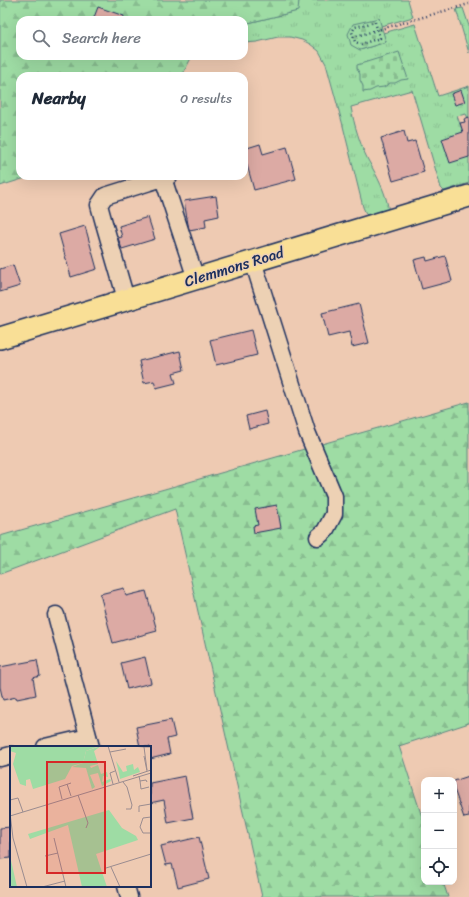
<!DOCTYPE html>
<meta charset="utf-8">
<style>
body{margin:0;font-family:Sriracha,sans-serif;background:#f6f6f7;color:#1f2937}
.controls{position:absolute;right:12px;bottom:12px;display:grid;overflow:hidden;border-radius:8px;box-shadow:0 4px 16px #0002}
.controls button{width:36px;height:36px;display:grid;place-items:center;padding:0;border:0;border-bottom:1px solid #e0e1e3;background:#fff;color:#1f2937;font:20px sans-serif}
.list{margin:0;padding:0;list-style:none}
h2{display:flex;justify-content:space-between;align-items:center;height:52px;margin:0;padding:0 16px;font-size:17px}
h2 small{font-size:13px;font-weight:400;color:#747a83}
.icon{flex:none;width:22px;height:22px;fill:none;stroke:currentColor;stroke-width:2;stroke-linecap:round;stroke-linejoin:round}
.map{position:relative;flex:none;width:469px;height:897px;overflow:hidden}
.search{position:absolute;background:#fff;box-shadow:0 4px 16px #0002;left:16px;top:16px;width:232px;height:44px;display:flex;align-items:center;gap:10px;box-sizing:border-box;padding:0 14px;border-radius:12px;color:#747a83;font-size:15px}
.panel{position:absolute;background:#fff;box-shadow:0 4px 16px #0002;left:16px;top:72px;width:232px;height:108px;border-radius:12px}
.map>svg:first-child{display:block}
.grass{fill:url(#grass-tufts);stroke:#5c8681}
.forest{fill:url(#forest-firs);stroke:#5c8681}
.cemetery{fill:url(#cemetery-stones);stroke:#5c8681}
.building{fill:#dcaaa4;stroke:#1b2f5e}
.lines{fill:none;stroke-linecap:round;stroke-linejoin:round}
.minor-casing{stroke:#1b2f5e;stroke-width:19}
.major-casing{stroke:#1b2f5e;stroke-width:24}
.path{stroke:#1b2f5e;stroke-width:2.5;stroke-dasharray:1 3;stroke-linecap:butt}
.minor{stroke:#edd1b4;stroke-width:16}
.major{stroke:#f9df96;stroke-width:21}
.labels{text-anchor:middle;stroke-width:3;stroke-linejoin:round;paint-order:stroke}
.street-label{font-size:15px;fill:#1b2f5e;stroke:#edd1b4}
.inset-road{fill:none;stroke:#9a8c90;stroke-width:1}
.view{fill:#d62828;fill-opacity:0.15;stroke:#d62828;stroke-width:2}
.inset-edge{fill:none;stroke:#1b2f5e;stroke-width:2}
</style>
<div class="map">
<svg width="469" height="897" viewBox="0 0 469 897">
<defs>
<pattern id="grass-tufts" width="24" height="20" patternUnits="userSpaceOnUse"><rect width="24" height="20" fill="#9edca4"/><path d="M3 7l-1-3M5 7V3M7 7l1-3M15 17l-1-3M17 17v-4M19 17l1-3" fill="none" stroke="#88bd90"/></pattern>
<pattern id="forest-firs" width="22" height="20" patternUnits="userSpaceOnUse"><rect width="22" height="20" fill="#9edca4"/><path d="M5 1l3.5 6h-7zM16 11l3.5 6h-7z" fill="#88bd90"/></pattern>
<pattern id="cemetery-stones" width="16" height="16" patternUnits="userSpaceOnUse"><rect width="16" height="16" fill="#9edca4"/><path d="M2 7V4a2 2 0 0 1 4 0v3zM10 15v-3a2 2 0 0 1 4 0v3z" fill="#88bd90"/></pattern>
</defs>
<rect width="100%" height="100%" fill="#eecab2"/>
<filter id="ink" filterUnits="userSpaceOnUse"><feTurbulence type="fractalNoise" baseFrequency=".025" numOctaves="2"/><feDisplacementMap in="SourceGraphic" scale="8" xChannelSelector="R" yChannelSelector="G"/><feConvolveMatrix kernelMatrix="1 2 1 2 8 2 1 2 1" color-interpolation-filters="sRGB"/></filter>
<g filter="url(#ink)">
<g class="grass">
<path d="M 299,0 L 408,0 L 413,17 L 381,26 L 379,18 L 360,50 L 386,42 L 383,33 L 415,24 L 438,96 L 469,86 L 469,117 L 468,118 L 466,114 L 457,116 L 463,132 L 469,157 L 469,183 L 444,191 L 441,188 L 412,90 L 351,107 C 354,125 360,144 368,160 C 377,176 387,194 389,213 L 369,217 L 366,214 L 363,207 L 342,122 L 326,64 L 319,51 L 310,44 L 302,40 L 290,37 L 278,37 L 257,42 L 244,43 L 244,24 L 297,11 Z"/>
<polygon points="463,8 469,26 469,53 456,9"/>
</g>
<g class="forest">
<polygon points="0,0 299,0 298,11 244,24 244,20 20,20 20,56 192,56 182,76 20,76 20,176 32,176 0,186"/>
<polygon points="469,402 469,723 399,746 424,823 424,882 443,882 448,897 262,897 175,509 0,574 0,536"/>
</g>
<g class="cemetery">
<polygon points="379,18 386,42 360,50 351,45 348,34 353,24"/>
<polygon points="399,52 408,79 401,80 395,83 390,83 384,87 376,88 370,91 363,92 363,86 360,80 360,74 357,69 357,65"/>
</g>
<g class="building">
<polygon points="98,7 124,16 123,20 93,20"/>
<polygon points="461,90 465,102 455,105 451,94"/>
<polygon points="469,117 469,157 450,163 442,139 463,132 460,123 465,122 464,119"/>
<polygon points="404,131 407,143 415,141 424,172 393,181 381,138"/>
<polygon points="260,144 263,154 287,147 296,179 254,190 244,154 244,149"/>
<polygon points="216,196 219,216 205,219 206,227 189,230 184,201"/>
<polygon points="148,217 155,239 122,249 118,238 122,237 119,226"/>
<polygon points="85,226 97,269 71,277 59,234"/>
<polygon points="445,256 452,281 422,289 414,260 426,257 427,261"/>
<polygon points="13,265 20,286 0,292 0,269"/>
<polygon points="359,304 369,343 352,347 349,332 328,337 322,313"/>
<polygon points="251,330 257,355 216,365 210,340"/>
<polygon points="180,351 184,370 173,373 176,383 156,388 154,381 144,383 139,361"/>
<polygon points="265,411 268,424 249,429 246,416"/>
<polygon points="277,505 281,528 254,533 253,526 258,525 255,509"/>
<polygon points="124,588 126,596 146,591 157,631 113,643 100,594"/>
<polygon points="145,657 151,683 127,689 121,663"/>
<polygon points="37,660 40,676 33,678 36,695 17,699 16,697 3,700 0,687 0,667"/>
<polygon points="171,720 175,737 167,739 170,754 150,759 150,747 140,747 136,727"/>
<polygon points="185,776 193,818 168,823 164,800 150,803 150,783"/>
<polygon points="469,776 469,817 464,818 454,789 454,781"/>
<polygon points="11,827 11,858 0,859 0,828"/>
<polygon points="199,837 209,879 178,887 172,864 166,865 161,846"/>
</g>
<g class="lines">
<defs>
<g id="minor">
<polyline points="163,178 196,279"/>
<polyline points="253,261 307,432 334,496 334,514 325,531 318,537"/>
<polyline points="126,299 104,223 99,205 105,196 169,176"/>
<polyline points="56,615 91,747"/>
<polyline points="45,747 88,737"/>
<polyline points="0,758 11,755"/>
<polyline points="126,886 129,897"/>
</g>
<polyline id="major" points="0,338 469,196"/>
</defs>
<use href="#minor" class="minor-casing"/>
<use href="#major" class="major-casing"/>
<g class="path">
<polygon points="375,22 380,38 361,44 355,42 352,32 355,27"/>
<polyline points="353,37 469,4"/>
</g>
<use href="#minor" class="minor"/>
<use href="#major" class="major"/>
</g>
</g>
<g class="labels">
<g class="street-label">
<text transform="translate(234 267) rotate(-17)" y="5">Clemmons Road</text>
</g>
</g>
<g transform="translate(10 746)">
<rect width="141" height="141" fill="#eecab2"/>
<path d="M 91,0 L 84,5 L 88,18 L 80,20 L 81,22 L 88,19 L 91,28 L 97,26 L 98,31 L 93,30 L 92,36 L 100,33 L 101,35 L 92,40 L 88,27 L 80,29 L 85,41 L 82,43 L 76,22 L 62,21 L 73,17 L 76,5 ZM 106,15 L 113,26 L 117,25 L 116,20 L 123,18 L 124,24 L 128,21 L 130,26 L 110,33 L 109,27 L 113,26 L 109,27 Z" fill="#9edca4"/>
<path d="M 0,0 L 19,1 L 89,0 L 76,5 L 73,17 L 62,20 L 55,33 L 23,43 L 20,33 L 16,34 L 16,40 L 10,38 L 3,18 L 6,7 L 0,5 ZM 99,64 L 112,82 L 126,90 L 128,94 L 86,108 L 97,141 L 72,141 L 58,79 L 20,93 L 18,88 ZM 0,110 L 7,141 L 0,141 Z" fill="#9edca4"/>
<path class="inset-road" d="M 98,0 L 109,36M 122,0 L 134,1M 100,6 L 116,3M 134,10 L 137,25M 137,24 L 134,1 L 141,1M 123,30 L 141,24M 129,30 L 130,35 L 136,34 L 137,36M 130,35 L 131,43 L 139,41M 113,36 L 117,41 L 122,59 L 121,63 L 116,63M 57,38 L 61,50M 103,38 L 100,27 L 105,25M 68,49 L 78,77 L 76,82M 52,53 L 49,41 L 61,37M 0,54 L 8,52 L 13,66M 129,66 L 129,60 L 141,58M 0,67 L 3,92 L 17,141M 0,70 L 141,27M 141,71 L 133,72 L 130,81 L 133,87 L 141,87M 44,92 L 56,141M 35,110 L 48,107M 101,121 L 110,141M 96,122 L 141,108M 32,141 L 55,135"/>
<path class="view" d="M 37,16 L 95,16 L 95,127 L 37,127 Z"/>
<rect width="141" height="141" class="inset-edge"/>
</g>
</svg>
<div class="controls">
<button>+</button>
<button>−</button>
<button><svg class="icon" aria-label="locate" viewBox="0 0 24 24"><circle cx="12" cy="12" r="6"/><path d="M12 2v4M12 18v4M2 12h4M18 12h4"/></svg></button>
</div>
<div class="search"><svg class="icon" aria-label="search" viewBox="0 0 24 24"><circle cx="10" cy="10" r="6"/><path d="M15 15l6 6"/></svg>Search here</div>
<section class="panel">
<h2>Nearby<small>0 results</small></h2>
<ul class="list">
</ul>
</section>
</div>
